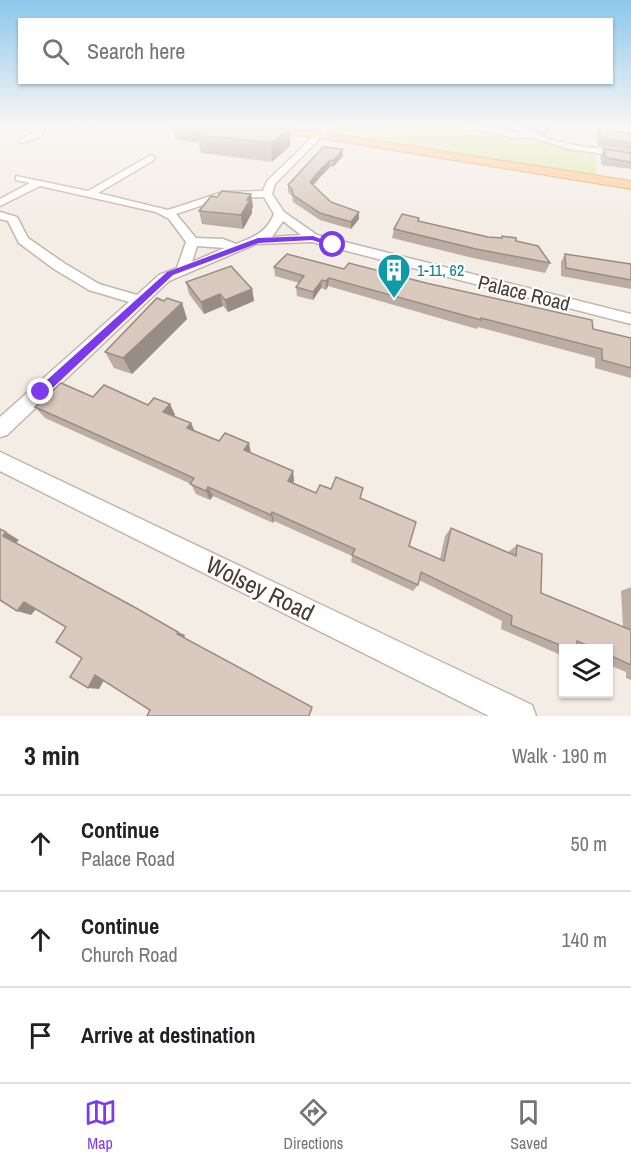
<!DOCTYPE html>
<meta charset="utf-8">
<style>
body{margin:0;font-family:"Archivo Narrow",sans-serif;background:#f2f2f2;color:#202124}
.controls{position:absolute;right:18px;bottom:18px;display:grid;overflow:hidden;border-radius:0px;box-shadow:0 2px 4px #0004}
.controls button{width:54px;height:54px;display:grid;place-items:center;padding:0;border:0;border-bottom:2px solid #e0e0e0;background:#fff;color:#202124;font:30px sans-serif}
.stop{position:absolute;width:18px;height:18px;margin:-14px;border:4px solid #7c3aed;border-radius:50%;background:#fff}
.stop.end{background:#7c3aed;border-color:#fff;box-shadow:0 2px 6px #0008}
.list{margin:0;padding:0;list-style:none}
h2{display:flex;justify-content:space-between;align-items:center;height:78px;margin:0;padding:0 24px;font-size:26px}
h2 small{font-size:20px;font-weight:400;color:#757577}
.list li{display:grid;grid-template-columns:39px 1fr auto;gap:18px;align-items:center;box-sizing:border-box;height:96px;padding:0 24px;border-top:2px solid #e0e0e0}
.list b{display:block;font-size:22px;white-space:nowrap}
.list p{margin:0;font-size:20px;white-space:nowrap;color:#757577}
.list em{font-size:20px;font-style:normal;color:#757577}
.icon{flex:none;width:33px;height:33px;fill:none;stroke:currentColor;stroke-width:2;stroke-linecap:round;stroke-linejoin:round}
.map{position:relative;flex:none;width:631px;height:716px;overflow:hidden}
.search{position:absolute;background:#fff;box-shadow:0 2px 4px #0004;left:18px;right:18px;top:18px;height:66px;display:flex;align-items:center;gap:15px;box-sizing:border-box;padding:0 21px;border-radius:0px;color:#757577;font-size:22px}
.sheet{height:366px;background:#fff}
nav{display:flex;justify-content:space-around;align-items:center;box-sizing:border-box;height:84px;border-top:2px solid #e0e0e0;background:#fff;font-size:16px;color:#757577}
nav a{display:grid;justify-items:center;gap:3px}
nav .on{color:#7c3aed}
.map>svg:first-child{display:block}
.green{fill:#dcebad}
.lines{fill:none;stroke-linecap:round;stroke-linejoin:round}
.minor-casing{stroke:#c3b6ab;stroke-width:3}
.major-casing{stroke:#eaa25e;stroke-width:2}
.minor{fill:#fff;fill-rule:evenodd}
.major{fill:#ffca95;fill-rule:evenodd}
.wall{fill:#bbada3}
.shaded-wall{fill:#988d85}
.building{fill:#d9c9be;stroke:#988d85;stroke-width:1.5}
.route{fill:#7c3aed}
.labels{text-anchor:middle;stroke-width:4.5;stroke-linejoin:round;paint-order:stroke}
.far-culture-label{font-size:16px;fill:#0d838f;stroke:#fff;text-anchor:start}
.street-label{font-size:20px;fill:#483c35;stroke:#fff}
.near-street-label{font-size:24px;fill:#483c35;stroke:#fff}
</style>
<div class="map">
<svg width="631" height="716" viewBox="0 0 631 716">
<rect width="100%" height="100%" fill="#f4ede6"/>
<polygon class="green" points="334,125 441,125 596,151 596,176 338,135 336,132 339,126"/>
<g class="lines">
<defs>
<g id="minor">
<polygon points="40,125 48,125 40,137 21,143 21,139 34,133"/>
<path d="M 70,125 L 97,125 C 91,129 76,129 70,125 Z"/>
<path d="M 325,125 L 333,125 L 275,184 L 272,194 L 284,212 L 317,235 L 631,314 L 631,324 L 312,242 L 256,244 L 169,281 L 7,435 L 0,437 L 0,417 L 129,302 L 89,290 L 54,269 L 19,243 L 8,221 L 0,219 L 0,212 L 17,217 L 28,238 L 64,263 L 99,284 L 137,295 L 159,275 L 177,268 L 186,242 L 169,219 L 156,212 L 40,186 L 0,206 L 0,199 L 30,183 L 16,180 L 16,176 L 88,191 L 151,155 L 155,158 L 154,160 L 98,193 L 168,210 L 223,192 L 263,191 L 267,181 ZM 264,197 L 274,214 C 266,233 254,237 236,244 L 223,239 L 196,238 L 176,214 L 224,198 ZM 283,221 L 301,235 L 272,237 ZM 197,246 L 225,248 L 192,262 Z"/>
<path d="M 449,125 L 464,125 L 521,133 L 510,125 C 521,124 530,132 541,136 C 569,147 601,148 631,152 L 631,158 L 570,149 L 530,137 L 516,138 Z"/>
<polygon points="0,452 532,705 536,716 489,716 0,471"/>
</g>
<polygon id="major" points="236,125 261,125 320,132 631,181 631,189 320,138 241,128"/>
</defs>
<use href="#minor" class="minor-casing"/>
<use href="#major" class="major-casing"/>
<use href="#minor" class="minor"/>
<use href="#major" class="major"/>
</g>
<g class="wall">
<polygon points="172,125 290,125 290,146 272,162 201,153 199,143 175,139"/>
<polygon points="477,125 514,125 512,130"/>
<polygon points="519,125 549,125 549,129 546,136"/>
<polygon points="599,129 631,134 631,150 598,146 596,135"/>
<polygon points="323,147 343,156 333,167 330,167 321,176 313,185 331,202 359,212 359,219 351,229 320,220 293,202 292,196 288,192 288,185"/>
<polygon points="604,149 631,153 631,169 602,165 600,156"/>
<polygon points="253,206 252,209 252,213 243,229 202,224 199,211"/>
<polygon points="419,218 418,221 488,237 516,241 550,263 545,273 473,258 392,238 394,229"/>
<polygon points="565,254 631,264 631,289 561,276 561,262"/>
<polygon points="274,267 344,269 631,338 631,378 595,368 595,358 478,327 477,329 328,286 326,290 321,288 313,300 297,296 296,287 299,283 275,276"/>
<polygon points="186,282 252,289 254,301 228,312 223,306 204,314 189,294"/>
<polygon points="164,301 182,303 187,319 132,374 114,368 105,352"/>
<polygon points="93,397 148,405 170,404 175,415 174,416 195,431 251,453 293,471 294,481 293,483 316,493 331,489 361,499 409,546 440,559 445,536 451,528 507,553 517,545 541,593 623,627 621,591 631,587 631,680 626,678 626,672 609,665 609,648 564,648 563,656 501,629 502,621 419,580 418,585 413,591 351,562 352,556 274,521 273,523 213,496 210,500 196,494 191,484 45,418 35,407"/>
</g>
<g class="shaded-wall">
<polygon points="288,125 290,125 290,146 272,162 271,143 284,128"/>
<polygon points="343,149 343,156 333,167 333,161"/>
<polygon points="330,160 330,167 321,176 310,189 310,182 321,169"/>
<polygon points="251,194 253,206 252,209 252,213 243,229 241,215 247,200"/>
<polygon points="359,212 359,219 351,229 351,222"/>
<polygon points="329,278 328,286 326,290 326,281"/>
<polygon points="322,280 321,288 313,300 313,292"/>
<polygon points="252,289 254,301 228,312 225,300"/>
<polygon points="220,294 223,306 204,314 201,302"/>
<polygon points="182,303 187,319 132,374 123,358"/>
<polygon points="170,404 175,415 169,423 163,412"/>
<polygon points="191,423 196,434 187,428"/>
<polygon points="249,443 251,453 247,461 244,450"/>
<polygon points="293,471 294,481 289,490 288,481"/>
<polygon points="208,487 213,496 210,500 206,491"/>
<polygon points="272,512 274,521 273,523 271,515"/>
<polygon points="6,532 19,540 15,544 3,536"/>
<polygon points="24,602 38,607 31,615 17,611"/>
<polygon points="178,632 185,635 184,638 177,634"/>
<polygon points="95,675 106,677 99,689 88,688"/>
</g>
<g class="building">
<polygon points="190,125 288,125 284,128 290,128 271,143 198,135 210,128"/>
<polygon points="539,125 549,125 549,129"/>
<polygon points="599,129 631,134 631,143 602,139"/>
<polygon points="323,147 343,149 333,161 330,160 321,169 310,182 331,202 359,212 351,222 320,213 293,195 292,189 288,185"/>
<polygon points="604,149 631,153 631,162 606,158"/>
<polygon points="222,191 251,194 247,200 250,200 241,215 199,211 211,196 217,197"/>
<polygon points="402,214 419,218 418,221 488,237 502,238 502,236 516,238 516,241 538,246 550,263 476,249 394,229"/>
<polygon points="287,254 344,269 349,263 426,283 592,320 593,329 631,338 631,368 602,360 602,349 481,318 481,320 329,278 326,281 322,280 313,292 296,287 304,276 274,267"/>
<polygon points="565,254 631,264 631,280 566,268"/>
<polygon points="231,266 252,289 225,300 220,294 201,302 186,282"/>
<polygon points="157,298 164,301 167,298 182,303 123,358 105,352"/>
<polygon points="61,383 93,397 104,385 148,405 154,398 170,404 163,412 191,423 187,428 219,441 225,433 249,443 244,450 293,471 288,481 316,493 320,485 331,489 336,477 363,488 360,498 416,522 409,546 444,561 451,528 516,556 517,545 542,554 541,593 631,630 631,665 609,655 609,648 593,648 577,641 577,648 567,648 511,625 512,616 421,572 418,585 352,555 355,549 272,512 271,515 208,487 206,491 190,484 194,478 35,407"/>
<polygon points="0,529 6,532 3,536 136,608 178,632 177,634 312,707 309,716 147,716 150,710 95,675 88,688 70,677 82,658 56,642 66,627 24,602 17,611 0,600"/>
</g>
<linearGradient id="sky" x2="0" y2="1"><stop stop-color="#8bc7ed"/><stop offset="0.56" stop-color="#faf7f4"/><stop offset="1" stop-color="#faf7f4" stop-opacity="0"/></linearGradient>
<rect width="631" height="225" fill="url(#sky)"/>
<polygon class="route" points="313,236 337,245 333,247 312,240 259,243 173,275 45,395 37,395 37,389 167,272 258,238"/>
<defs>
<symbol id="building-pin" viewBox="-11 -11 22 30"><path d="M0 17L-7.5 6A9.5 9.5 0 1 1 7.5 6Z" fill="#0f9aa8" stroke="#fff"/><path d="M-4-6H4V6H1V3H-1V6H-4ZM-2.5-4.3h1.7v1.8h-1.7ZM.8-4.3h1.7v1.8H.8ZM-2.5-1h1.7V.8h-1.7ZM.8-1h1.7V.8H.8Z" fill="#fff"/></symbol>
</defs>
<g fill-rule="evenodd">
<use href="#building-pin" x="375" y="251" width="38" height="52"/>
</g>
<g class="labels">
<g class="far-culture-label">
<text x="417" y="276">1-11, 62</text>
</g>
<g class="street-label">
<text transform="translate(524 293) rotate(14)" y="7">Palace Road</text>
</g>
<g class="near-street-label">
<text transform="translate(260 589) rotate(26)" y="8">Wolsey Road</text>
</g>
</g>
</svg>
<div class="controls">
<button><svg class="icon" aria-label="layers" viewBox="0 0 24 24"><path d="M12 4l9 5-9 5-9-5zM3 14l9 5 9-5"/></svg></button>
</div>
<div class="stop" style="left:333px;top:245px"></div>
<div class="stop end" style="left:41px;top:392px"></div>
<div class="search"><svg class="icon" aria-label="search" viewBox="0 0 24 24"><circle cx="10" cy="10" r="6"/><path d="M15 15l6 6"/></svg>Search here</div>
</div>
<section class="sheet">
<h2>3 min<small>Walk · 190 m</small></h2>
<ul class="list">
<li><svg class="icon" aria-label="ahead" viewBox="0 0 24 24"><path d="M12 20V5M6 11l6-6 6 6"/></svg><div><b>Continue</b><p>Palace Road</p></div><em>50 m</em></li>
<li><svg class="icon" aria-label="ahead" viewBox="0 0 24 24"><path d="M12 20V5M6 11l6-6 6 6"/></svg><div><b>Continue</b><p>Church Road</p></div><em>140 m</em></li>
<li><svg class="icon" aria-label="arrive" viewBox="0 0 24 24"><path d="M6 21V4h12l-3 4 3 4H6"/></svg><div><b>Arrive at destination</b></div></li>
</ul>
</section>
<nav>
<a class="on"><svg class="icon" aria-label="map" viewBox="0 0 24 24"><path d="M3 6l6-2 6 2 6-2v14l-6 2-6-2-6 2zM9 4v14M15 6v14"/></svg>Map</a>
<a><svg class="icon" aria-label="directions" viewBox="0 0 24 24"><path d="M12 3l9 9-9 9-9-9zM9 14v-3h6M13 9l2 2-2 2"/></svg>Directions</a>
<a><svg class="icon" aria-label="saved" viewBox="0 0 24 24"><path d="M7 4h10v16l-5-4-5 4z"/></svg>Saved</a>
</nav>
